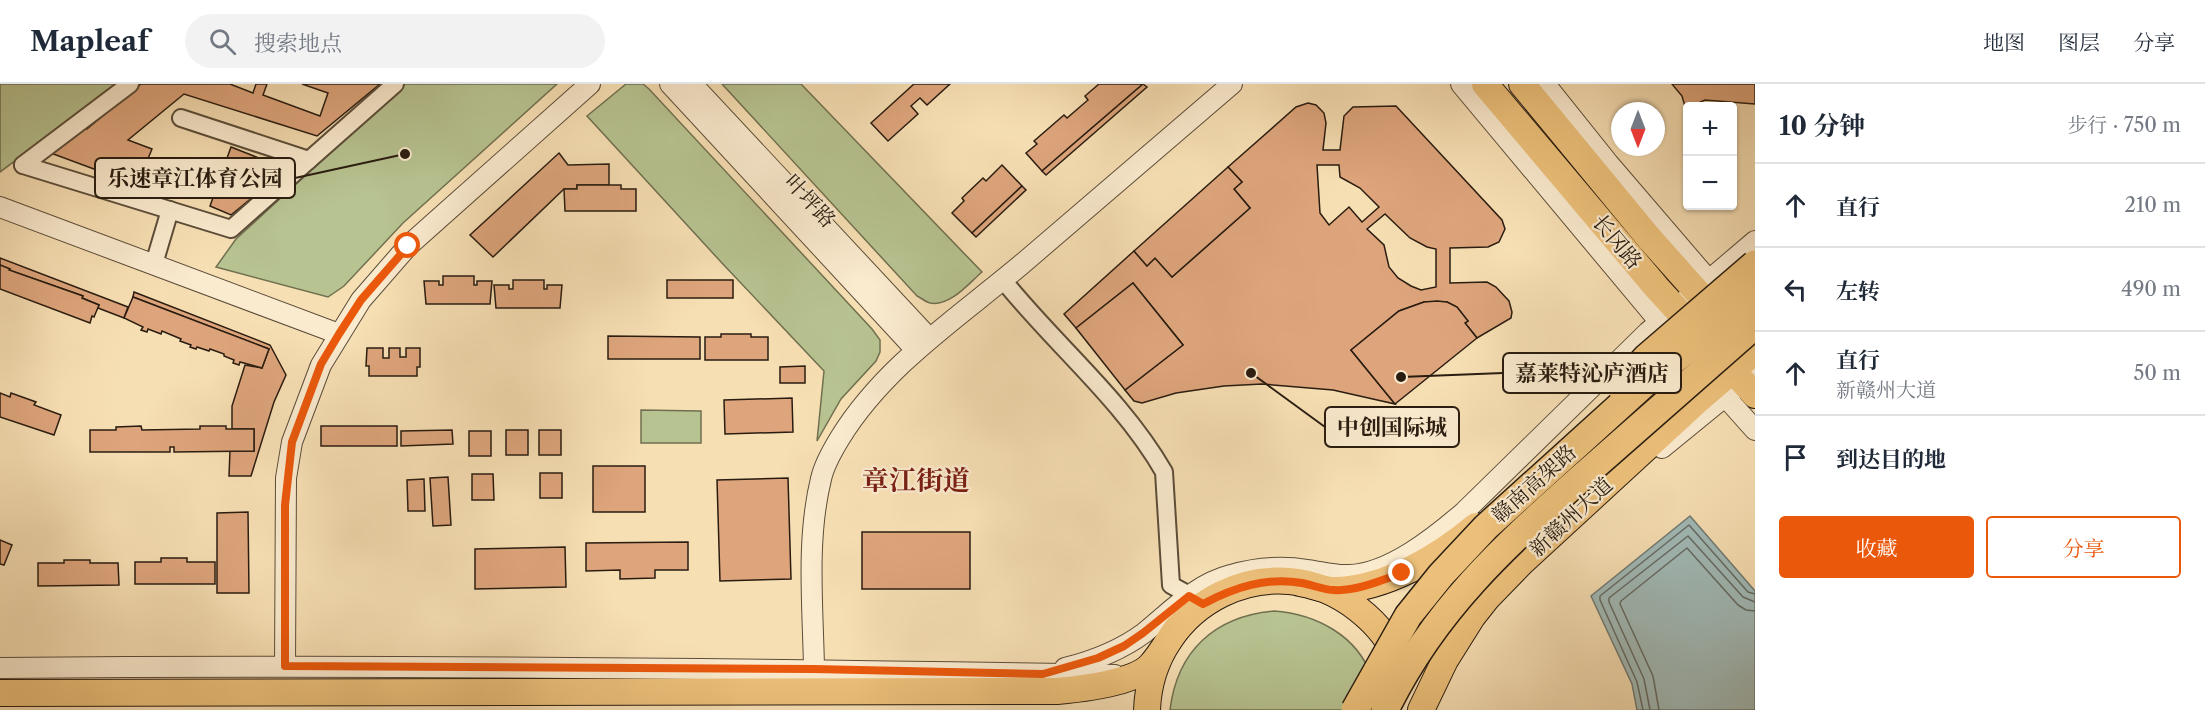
<!DOCTYPE html>
<html lang="zh">
<meta charset="utf-8">
<style>
body{margin:0;font-family:"Libre Caslon Text","Noto Serif SC",serif;background:#f2f2f3;color:#1f2937}
.controls{position:absolute;right:18px;top:18px;display:grid;overflow:hidden;border-radius:6px;box-shadow:0 2px 4px #0004}
.controls button{width:54px;height:54px;display:grid;place-items:center;padding:0;border:0;border-bottom:2px solid #e0e1e3;background:#fff;color:#1f2937;font:30px sans-serif}
.compass{position:absolute;left:1611px;top:18px;width:54px;height:54px;border-radius:50%;background:#fff;box-shadow:0 2px 4px #0004;rotate:180deg}
.stop{position:absolute;width:18px;height:18px;margin:-14px;border:4px solid #ea580c;border-radius:50%;background:#fff}
.stop.end{background:#ea580c;border-color:#fff;box-shadow:0 2px 6px #0008}
.list{margin:0;padding:0;list-style:none}
h2{display:flex;justify-content:space-between;align-items:center;height:78px;margin:0;padding:0 24px;font-size:26px}
h2 small{font-size:20px;font-weight:400;color:#747a83}
.list li{display:grid;grid-template-columns:39px 1fr auto;gap:18px;align-items:center;box-sizing:border-box;height:84px;padding:0 24px;border-top:2px solid #e0e1e3}
.list b{display:block;font-size:22px;white-space:nowrap}
.list p{margin:0;font-size:20px;white-space:nowrap;color:#747a83}
.list em{font-size:20px;font-style:normal;color:#747a83}
.actions{display:flex;gap:12px;padding:18px 24px}
.actions a{flex:1;padding:14px 0;border:2px solid #ea580c;border-radius:6px;text-align:center;font-size:21px;color:#ea580c}
.actions .main{background:#ea580c;color:#fff}
.icon{flex:none;width:33px;height:33px;fill:none;stroke:currentColor;stroke-width:2;stroke-linecap:round;stroke-linejoin:round}
.map{position:relative;flex:none;width:1755px;height:626px;overflow:hidden}
header{display:flex;align-items:center;gap:36px;box-sizing:border-box;height:84px;padding:0 30px;background:#fff;border-bottom:2px solid #e0e1e3}
header strong{font-size:28px}
nav{display:flex;gap:33px;margin-inline-start:auto;font-size:21px}
.search{width:420px;height:54px;background:#f2f2f3;display:flex;align-items:center;gap:15px;box-sizing:border-box;padding:0 21px;border-radius:33px;color:#747a83;font-size:22px}
main{display:flex}
aside{flex:1;background:#fff}
.map>svg:first-child{display:block}
.green{fill:#b7c391;stroke:#707050;stroke-width:1.5}
.water{fill:#a1bab7;stroke:#717b74;stroke-width:1.5}
.lines{fill:none;stroke-linecap:round;stroke-linejoin:round}
.shore{stroke:#656b64;stroke-width:1.5}
.building{fill:#dea57c;stroke:#291c10;stroke-width:1.5;fill-rule:evenodd}
.minor-casing{stroke:#5c4d39;stroke-width:20}
.tertiary-casing{stroke:#5c4d39;stroke-width:22}
.primary-casing{stroke:#291c10;stroke-width:28}
.minor{stroke:#faeace;stroke-width:16}
.tertiary{stroke:#faeace;stroke-width:20}
.primary{stroke:#ecc07a;stroke-width:26}
.trunk-bridge-casing{stroke:#291c10;stroke-width:30;stroke-linecap:butt}
.trunk-bridge{stroke:#ecc07a;stroke-width:27}
.route{stroke:#ea580c;stroke-width:8}
.labels{text-anchor:middle;stroke-width:4.5;stroke-linejoin:round;paint-order:stroke}
.street-label{font-size:21px;fill:#291c10;stroke:#faeace}
.district-label{font-size:27px;font-weight:bold;fill:#7a1f14;stroke:#faeace}
.leader{fill:none;stroke:#291c10;stroke-width:2}
.callout-dot{fill:#291c10;stroke:#faeace;stroke-width:2}
.callout{fill:#faeace;stroke:#291c10;stroke-width:2}
.callout-label{font-size:22px;text-anchor:middle;font-weight:bold;fill:#291c10}
</style>
<header>
<strong>Mapleaf</strong>
<div class="search"><svg class="icon" aria-label="search" viewBox="0 0 24 24"><circle cx="10" cy="10" r="6"/><path d="M15 15l6 6"/></svg>搜索地点</div>
<nav><a>地图</a><a>图层</a><a>分享</a></nav>
</header>
<main>
<div class="map">
<svg width="1755" height="626" viewBox="0 0 1755 626">
<rect width="100%" height="100%" fill="#f7dfb4"/>
<filter id="stains"><feTurbulence type="fractalNoise" baseFrequency=".00333" numOctaves="4"/><feColorMatrix values="0 0 0 0 .2 0 0 0 0 .09 0 0 0 0 .02 0 0 0 .5 -.17"/></filter>
<radialGradient id="worn" r=".72"><stop offset=".6" stop-color="#630" stop-opacity="0"/><stop offset="1" stop-color="#630" stop-opacity=".3"/></radialGradient>
<g class="green">
<polygon points="0,0 118,0 0,88"/>
<polygon points="405,0 557,0 403,139 344,202 328,213 216,183 236,155"/>
<polygon points="626,0 643,0 649,5 872,245 880,256 880,268 876,277 841,315 817,357 824,287 721,178 587,32"/>
<path d="M 722,0 L 801,0 L 982,188 C 969,199 950,223 930,219 C 926,218 921,214 917,212 Z"/>
<polygon points="641,326 701,327 701,359 641,359"/>
<path d="M 1274,527 C 1315,530 1358,551 1372,594 C 1375,604 1376,616 1378,626 L 1170,626 C 1177,567 1215,532 1274,527 Z"/>
</g>
<polygon class="water" points="1690,432 1755,507 1755,626 1637,626 1632,600 1591,512"/>
<g class="lines">
<g class="shore">
<polyline points="1643,626 1637,598 1600,516 1600,512 1689,441 1748,508 1755,510"/>
<polyline points="1650,626 1644,595 1609,518 1609,514 1688,452 1743,513 1755,518"/>
<polyline points="1659,626 1653,592 1620,520 1621,517 1687,464 1738,521 1746,526 1755,527"/>
</g>
</g>
<g class="building">
<polygon points="141,0 230,0 253,9 256,0 267,0 263,11 320,32 328,9 302,0 380,0 317,52 184,10 128,56 152,65 137,101 48,68 78,42 87,45"/>
<polygon points="914,0 950,0 927,21 920,14 911,22 918,30 888,57 871,39"/>
<polygon points="1099,0 1143,0 1042,87 1026,69 1037,60 1034,57 1064,31 1067,34 1088,16 1085,12"/>
<polygon points="1143,0 1147,3 1046,91 1042,87"/>
<polygon points="1672,0 1755,0 1755,20 1705,16 1692,22 1688,22 1686,26 1682,12"/>
<path d="M 1308,19 L 1316,21 L 1324,29 L 1326,39 L 1323,66 L 1340,66 L 1344,32 L 1353,23 L 1396,22 L 1502,136 L 1505,145 L 1499,158 L 1488,163 L 1450,164 L 1450,199 L 1487,198 L 1496,203 L 1509,217 L 1512,228 L 1511,234 L 1477,254 L 1465,239 L 1468,237 L 1457,223 L 1447,218 L 1424,218 L 1399,227 L 1351,266 L 1395,320 L 1333,306 L 1262,300 L 1224,302 L 1176,309 L 1142,319 L 1134,317 L 1125,306 L 1183,261 L 1133,199 L 1076,244 L 1064,230 L 1134,167 L 1147,182 L 1155,174 L 1172,193 L 1250,124 L 1234,105 L 1242,98 L 1228,83 L 1296,23 ZM 1317,81 L 1339,81 L 1340,93 L 1360,104 L 1379,123 L 1362,138 L 1349,123 L 1329,141 L 1320,129 ZM 1385,130 L 1410,154 L 1427,163 L 1436,165 L 1436,203 L 1421,206 L 1411,202 L 1398,194 L 1389,183 L 1384,161 L 1367,145 Z"/>
<polygon points="231,63 279,82 281,90 231,131 210,122"/>
<polygon points="559,69 568,81 609,80 609,101 577,101 577,105 564,105 493,173 470,151"/>
<polygon points="1002,81 1022,102 972,149 952,129 964,117 962,114 983,94 986,97"/>
<polygon points="1228,83 1242,98 1234,105 1250,124 1172,193 1155,174 1147,182 1134,167"/>
<polygon points="577,101 621,101 621,105 636,105 636,127 565,127 564,105 577,105"/>
<polygon points="1022,102 1026,106 976,153 972,149"/>
<polygon points="0,174 128,223 124,234 98,224 99,221 82,214 83,212 9,186 10,185 0,181"/>
<polygon points="0,181 10,185 9,186 83,212 82,214 99,221 94,233 92,232 90,239 0,205"/>
<polygon points="443,192 474,192 474,201 477,201 477,197 492,197 490,220 426,220 424,197 439,197 439,201 443,201"/>
<polygon points="513,196 544,196 544,205 547,205 547,201 562,201 560,224 496,224 494,201 509,201 509,205 513,205"/>
<rect x="667" y="196" width="66" height="18"/>
<polygon points="1133,199 1183,261 1125,306 1076,244"/>
<polygon points="134,208 270,261 286,291 274,318 251,392 229,392 230,367 254,367 254,345 232,345 232,322 245,281 262,284 269,265 133,213"/>
<polygon points="133,213 269,265 262,284 240,278 239,281 233,279 234,276 224,272 224,270 210,265 209,267 197,263 196,265 190,263 191,261 180,257 181,255 162,247 161,250 148,245 147,248 141,246 143,243 124,234"/>
<polygon points="1437,217 1447,218 1457,223 1468,237 1465,239 1477,254 1395,320 1351,266 1399,227 1424,218"/>
<polygon points="721,250 751,250 751,253 768,253 768,276 705,276 705,253 721,253"/>
<polygon points="608,252 700,253 700,275 608,275"/>
<polygon points="367,264 383,264 383,274 389,274 389,264 400,264 400,273 406,273 406,264 420,264 420,283 417,283 417,292 369,292 369,282 366,282"/>
<polygon points="805,282 805,299 780,299 780,283"/>
<polygon points="0,309 10,313 11,309 36,318 34,321 61,331 54,351 0,333"/>
<polygon points="792,314 793,348 725,350 724,316"/>
<polygon points="141,342 142,346 200,345 200,342 226,342 226,345 254,345 254,367 174,368 174,363 170,363 170,368 90,368 90,346 116,346 116,343"/>
<rect x="321" y="342" width="76" height="20"/>
<polygon points="452,346 453,360 401,362 401,347"/>
<rect x="506" y="346" width="22" height="25"/>
<rect x="539" y="346" width="22" height="25"/>
<rect x="469" y="347" width="22" height="25"/>
<rect x="593" y="382" width="52" height="46"/>
<rect x="540" y="389" width="22" height="25"/>
<polygon points="472,390 493,390 494,416 472,416"/>
<polygon points="448,393 451,441 433,442 430,394"/>
<polygon points="788,394 791,495 720,497 717,396"/>
<polygon points="424,395 425,427 408,427 407,396"/>
<polygon points="248,428 249,509 217,509 217,429"/>
<rect x="862" y="448" width="108" height="57"/>
<polygon points="0,456 12,461 4,481 0,480"/>
<polygon points="688,458 688,486 655,486 655,494 620,495 620,486 586,487 586,459"/>
<polygon points="565,463 566,503 475,505 475,465"/>
<polygon points="161,474 187,474 187,478 215,478 215,500 135,500 135,478 161,478"/>
<polygon points="64,476 90,476 90,479 118,479 119,501 38,502 38,479 64,479"/>
</g>
<g class="lines">
<defs>
<g id="minor">
<polyline points="181,34 309,76"/>
<polyline points="23,81 231,145 395,0"/>
<polyline points="23,81 130,0"/>
<polyline points="154,180 170,126"/>
<path d="M 1003,196 C 1055,261 1122,315 1164,388 L 1171,501 L 1198,516"/>
</g>
<g id="tertiary">
<polyline points="670,0 916,266"/>
<polyline points="692,0 929,254"/>
<polyline points="1461,0 1669,249"/>
<polyline points="1545,0 1609,80 1718,207"/>
<polyline points="0,123 339,250"/>
<polyline points="1706,291 1755,346"/>
<polyline points="1662,364 1755,288"/>
<polyline points="285,582 286,394 292,358 321,281 361,216 408,162 590,0"/>
<path d="M 0,584 C 372,581 743,584 1115,591"/>
<path d="M 1065,584 C 1093,577 1121,566 1144,549 C 1171,527 1196,500 1231,491 C 1255,484 1283,482 1308,486 C 1322,488 1335,492 1349,491 C 1389,490 1435,453 1464,428 L 1648,248 L 1755,157"/>
<path d="M 814,585 C 813,523 806,456 821,395 C 824,381 832,367 840,354 C 885,281 958,234 1022,180 C 1092,120 1162,60 1232,0"/>
</g>
<g id="primary">
<polyline points="1485,0 1657,204 1755,311"/>
<polyline points="1522,0 1649,154 1723,237"/>
<path d="M 1300,499 C 1312,501 1326,507 1337,506 C 1387,504 1439,473 1476,442"/>
<path d="M 0,609 L 1057,607 C 1080,605 1135,599 1151,581 C 1161,570 1169,555 1178,543"/>
<path d="M 1147,626 C 1151,519 1272,457 1358,525 C 1376,539 1392,558 1399,580"/>
<polyline points="1421,626 1445,576 1472,533 1487,514 1521,479 1697,317 1755,267"/>
</g>
</defs>
<use href="#minor" class="minor-casing"/>
<use href="#tertiary" class="tertiary-casing"/>
<use href="#primary" class="primary-casing"/>
<use href="#minor" class="minor"/>
<use href="#tertiary" class="tertiary"/>
<use href="#primary" class="primary"/>
<defs>
<g id="trunk-bridge">
<polyline points="1620,302 1647,273 1755,180"/>
<polyline points="1355,626 1408,532 1441,491 1486,443 1644,300 1755,211"/>
<path d="M 1385,626 C 1435,523 1507,460 1590,386 C 1645,337 1700,289 1755,241"/>
</g>
</defs>
<use href="#trunk-bridge" class="trunk-bridge-casing"/>
<use href="#trunk-bridge" class="trunk-bridge"/>
</g>
<g class="lines">
<path class="route" d="M 408,162 L 361,216 L 339,250 L 321,280 L 292,358 L 285,421 L 285,582 L 814,585 L 1043,590 L 1098,574 L 1124,562 L 1143,549 L 1189,512 L 1203,520 C 1235,503 1266,493 1302,499 C 1313,501 1324,506 1334,506 C 1354,508 1383,496 1402,489"/>
</g>
<g class="labels">
<g class="street-label">
<text transform="translate(810 117) rotate(47)" y="7">叶坪路</text>
<text transform="translate(1617 158) rotate(50)" y="7">长冈路</text>
<text transform="translate(1534 400) rotate(-42)" y="7">赣南高架路</text>
<text transform="translate(1571 433) rotate(-43)" y="7">新赣州大道</text>
</g>
<g class="district-label">
<text x="916" y="406">章江街道</text>
</g>
</g>
<path class="leader" d="M405 70L295 94M1401 293L1503 289M1251 289L1325 343"/>
<g class="callout-dot">
<circle cx="405" cy="70" r="6"/>
<circle cx="1401" cy="293" r="6"/>
<circle cx="1251" cy="289" r="6"/>
</g>
<g class="callout">
<rect x="95" y="74" width="200" height="40" rx="6"/>
<rect x="1503" y="269" width="178" height="40" rx="6"/>
<rect x="1325" y="323" width="134" height="40" rx="6"/>
</g>
<g class="callout-label">
<text x="195" y="102">乐速章江体育公园</text>
<text x="1592" y="297">嘉莱特沁庐酒店</text>
<text x="1392" y="351">中创国际城</text>
</g>
<rect width="100%" height="100%" filter="url(#stains)"/>
<rect width="100%" height="100%" fill="url(#worn)"/>
</svg>
<div class="controls">
<button>+</button>
<button>−</button>
</div>
<svg class="compass" viewBox="-18 -18 36 36"><path d="M0-13l5 13h-10z" fill="#e53935"/><path d="M0 13l5-13h-10z" fill="#747a83"/></svg>
<div class="stop" style="left:408px;top:162px"></div>
<div class="stop end" style="left:1402px;top:489px"></div>
</div>
<aside>
<h2>10 分钟<small>步行 · 750 m</small></h2>
<ul class="list">
<li><svg class="icon" aria-label="ahead" viewBox="0 0 24 24"><path d="M12 20V5M6 11l6-6 6 6"/></svg><div><b>直行</b></div><em>210 m</em></li>
<li><svg class="icon" aria-label="left" viewBox="0 0 24 24"><path d="M17 20v-9H6M10 6l-5 5 5 5"/></svg><div><b>左转</b></div><em>490 m</em></li>
<li><svg class="icon" aria-label="ahead" viewBox="0 0 24 24"><path d="M12 20V5M6 11l6-6 6 6"/></svg><div><b>直行</b><p>新赣州大道</p></div><em>50 m</em></li>
<li><svg class="icon" aria-label="arrive" viewBox="0 0 24 24"><path d="M6 21V4h12l-3 4 3 4H6"/></svg><div><b>到达目的地</b></div></li>
</ul>
<div class="actions"><a class="main">收藏</a><a>分享</a></div>
</aside>
</main>
